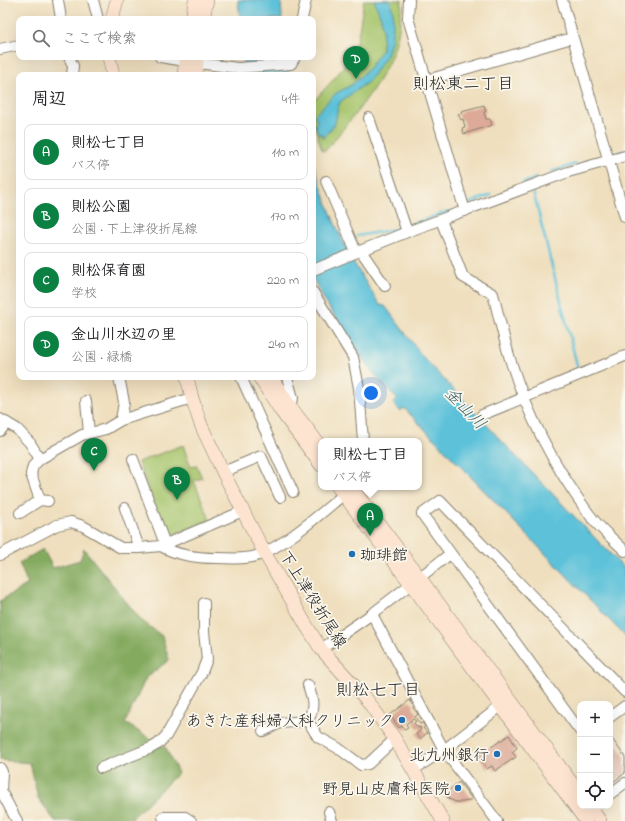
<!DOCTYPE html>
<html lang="ja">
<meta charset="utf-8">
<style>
body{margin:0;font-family:"Indie Flower","Klee One",sans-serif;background:#f6f6f6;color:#202124}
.controls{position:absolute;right:12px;bottom:12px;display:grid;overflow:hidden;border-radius:8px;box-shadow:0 4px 16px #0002}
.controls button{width:36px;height:36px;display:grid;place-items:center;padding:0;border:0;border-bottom:1px solid #e0e0e0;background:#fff;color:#202124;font:20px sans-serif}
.you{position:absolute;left:371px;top:393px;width:14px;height:14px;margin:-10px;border:3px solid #fff;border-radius:50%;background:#1a73e8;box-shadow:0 0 0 6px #1a73e833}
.badge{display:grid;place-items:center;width:26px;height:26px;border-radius:50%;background:#0b8043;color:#fff;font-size:13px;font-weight:700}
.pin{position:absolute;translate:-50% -33px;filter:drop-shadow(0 1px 2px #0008)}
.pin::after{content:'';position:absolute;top:21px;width:14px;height:12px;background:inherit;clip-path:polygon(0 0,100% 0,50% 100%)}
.popup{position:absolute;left:318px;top:438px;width:104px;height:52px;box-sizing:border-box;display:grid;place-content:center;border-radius:8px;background:#fff;filter:drop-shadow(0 1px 3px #0005);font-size:13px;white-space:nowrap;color:#757577}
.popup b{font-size:15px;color:#202124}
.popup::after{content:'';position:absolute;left:50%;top:100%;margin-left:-8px;border:8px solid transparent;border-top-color:#fff}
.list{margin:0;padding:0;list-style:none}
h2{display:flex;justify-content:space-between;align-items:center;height:52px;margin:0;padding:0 16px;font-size:17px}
h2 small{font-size:13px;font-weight:400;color:#757577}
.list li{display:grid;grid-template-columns:26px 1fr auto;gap:12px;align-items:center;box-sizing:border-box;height:56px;margin:0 8px 8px;padding:0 8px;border:1px solid #e0e0e0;border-radius:8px}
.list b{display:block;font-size:15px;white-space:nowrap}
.list p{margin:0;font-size:13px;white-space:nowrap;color:#757577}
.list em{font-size:13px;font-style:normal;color:#757577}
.icon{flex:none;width:22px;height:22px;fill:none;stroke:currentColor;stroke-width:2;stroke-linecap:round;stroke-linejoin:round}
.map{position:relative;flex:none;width:625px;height:821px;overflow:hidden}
.search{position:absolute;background:#fff;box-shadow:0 4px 16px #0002;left:16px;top:16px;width:300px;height:44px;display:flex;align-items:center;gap:10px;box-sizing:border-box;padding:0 14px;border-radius:8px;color:#757577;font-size:15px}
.panel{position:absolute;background:#fff;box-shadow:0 4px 16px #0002;left:16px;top:72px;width:300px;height:308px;border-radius:8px}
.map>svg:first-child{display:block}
.green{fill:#a6c46b;stroke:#617044}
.forest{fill:#84aa5f;stroke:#50633e}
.water{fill:#5bc1d9;stroke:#3c6e7a}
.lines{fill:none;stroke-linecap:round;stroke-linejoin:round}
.stream{stroke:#5bc1d9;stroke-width:2.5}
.building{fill:#dcaa97}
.street-casing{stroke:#867e6d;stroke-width:12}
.secondary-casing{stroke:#867e6d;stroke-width:14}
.street{stroke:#fff;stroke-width:10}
.secondary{stroke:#fde4d0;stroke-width:13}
.poi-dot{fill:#1f6fb2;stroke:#fbf7ec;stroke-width:1.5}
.labels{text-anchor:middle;stroke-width:3.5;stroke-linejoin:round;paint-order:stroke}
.poi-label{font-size:16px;fill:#1c1c1c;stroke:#fbf7ec;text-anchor:end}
.street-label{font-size:16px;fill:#1c1c1c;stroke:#fbf7ec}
.neighbourhood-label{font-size:17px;fill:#1c1c1c;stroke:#fbf7ec}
.water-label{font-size:17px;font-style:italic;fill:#355e68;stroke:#fbf7ec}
</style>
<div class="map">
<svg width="625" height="821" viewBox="0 0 625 821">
<rect width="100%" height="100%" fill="#fbf7ec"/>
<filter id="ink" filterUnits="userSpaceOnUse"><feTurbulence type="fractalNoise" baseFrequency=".025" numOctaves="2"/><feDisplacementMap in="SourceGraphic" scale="8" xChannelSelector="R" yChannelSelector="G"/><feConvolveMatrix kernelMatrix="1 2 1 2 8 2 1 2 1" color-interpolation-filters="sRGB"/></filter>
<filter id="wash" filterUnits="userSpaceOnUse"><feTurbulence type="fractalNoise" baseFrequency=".012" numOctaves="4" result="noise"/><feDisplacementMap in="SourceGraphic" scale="16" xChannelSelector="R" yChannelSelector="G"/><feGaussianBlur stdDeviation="0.9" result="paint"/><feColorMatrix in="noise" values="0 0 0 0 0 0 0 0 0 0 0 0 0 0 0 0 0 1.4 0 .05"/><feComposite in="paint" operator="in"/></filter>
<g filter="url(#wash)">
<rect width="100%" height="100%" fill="#efdfbe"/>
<g class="green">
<path d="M 364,0 L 402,0 C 401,13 400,27 397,39 C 387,79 351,119 326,150 L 322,150 L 313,122 L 313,102 C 328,85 346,68 355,46 C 360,32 361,15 364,0 Z"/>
<polygon points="183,445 191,467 197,466 202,478 194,481 210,520 167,537 138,462"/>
</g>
<polygon class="forest" points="43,549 53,568 80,560 84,549 141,620 162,636 169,660 146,678 125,723 166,748 178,773 129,821 55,821 38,798 30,763 0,760 0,601 28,584 19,563"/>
<g class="water">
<polygon points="238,0 281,0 282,19 240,19"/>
<polygon points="374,0 390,0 393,12 393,28 391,42 387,55 368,82 341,101 338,107 335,124 323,138 321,133 319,135 315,124 317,122 315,115 335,94 353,84 369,68 382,50 383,30 381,18"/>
<polygon points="243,57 286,57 289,75 245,75"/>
<path d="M 313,161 C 321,187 330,214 342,239 C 352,262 367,284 380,305 L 385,306 L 423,357 L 513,453 L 625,569 L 625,636 L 404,408 L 400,411 L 393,403 L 397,399 L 369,368 L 326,303 L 313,279 Z"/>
</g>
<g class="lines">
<g class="stream">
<polyline points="610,155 625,151"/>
<polyline points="584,162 605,156"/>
<polyline points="551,172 576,164"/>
<polyline points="523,183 537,178"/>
<polyline points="533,191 578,369"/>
<polyline points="467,204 491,195"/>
<polyline points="407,226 449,211"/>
<polyline points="357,236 402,228"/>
</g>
</g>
<g id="blocks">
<g class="building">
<polygon points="484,105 486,111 484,112 486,119 490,119 492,125 464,134 462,128 465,127 463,119 461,120 458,114 462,113 461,111"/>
<polygon points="410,700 414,706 413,708 418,714 415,717 420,724 422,723 425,726 423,728 427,733 420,739 416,734 421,730 420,727 418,728 414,723 416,721 413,719 406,724 408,728 405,730 402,726 399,728 390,715"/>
<polygon points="509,735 517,748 512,752 516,757 495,771 492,766 487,769 478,756"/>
<polygon points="610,736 625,757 625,773 613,782 610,778"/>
<polygon points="459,782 472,799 464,802 456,802 449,799 444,794"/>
</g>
</g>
</g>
<g filter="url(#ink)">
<use href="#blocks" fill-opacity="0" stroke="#867e6d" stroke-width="1"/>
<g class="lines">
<defs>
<g id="street">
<polyline points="58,0 61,19"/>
<polyline points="93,0 98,19"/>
<polyline points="409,0 408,18 465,211"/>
<polyline points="562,0 625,217"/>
<polyline points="302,19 306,0"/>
<polyline points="0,49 19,45"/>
<polyline points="69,57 73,66 72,75"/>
<polyline points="160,57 197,63 238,68 291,64 295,57"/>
<polyline points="427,80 572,38"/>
<polyline points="369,118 407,232"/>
<polyline points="326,181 356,252"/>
<path d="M 441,220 L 463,277 L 493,294 C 499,317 504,340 511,362 C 528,416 556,469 589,514 C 599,528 613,539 625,551"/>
<polyline points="361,251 385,286"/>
<polyline points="313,270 407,232 568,172 625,156"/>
<polyline points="313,292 353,357 359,388 363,441"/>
<polyline points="119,377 124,402 121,420"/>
<polyline points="241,377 293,492"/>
<polyline points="287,377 293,398 289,405"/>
<polyline points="86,401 89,433"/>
<polyline points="482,415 625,356"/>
<polyline points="0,419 17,429 30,443 40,459"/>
<polyline points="0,431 7,423"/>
<polyline points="133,459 165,544"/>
<polyline points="223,472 261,456 280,497"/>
<polyline points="48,501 40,500 31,474 33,466 40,459 82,435 106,429 121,420 192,398"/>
<polyline points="125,508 139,548"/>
<polyline points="20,513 40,500"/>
<path d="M 161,546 C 178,556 197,558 217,558 C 229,558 244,560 256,556 C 285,546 320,514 343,495 L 348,489"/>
<polyline points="0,555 57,525 71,522 83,526 121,548 139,548 161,546 243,511"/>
<polyline points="372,614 444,750 497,821"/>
<polyline points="321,649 372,614 450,554"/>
<polyline points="610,717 625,706"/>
<polyline points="308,721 318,737 338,748 361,765 368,764 395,739"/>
<path d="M 308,721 C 315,706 313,700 308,685"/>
<polyline points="263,731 280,723 308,721"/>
<polyline points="580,731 422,514 440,501 625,692"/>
<polyline points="0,768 2,772 1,791 17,821"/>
<polyline points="101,768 151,748 158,744 166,736 202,672 207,659 204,632 204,603"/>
<polyline points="413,770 444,750 501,706"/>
<polyline points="610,794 625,783"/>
<polyline points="329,812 332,821"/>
<polyline points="163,817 185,817 191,821"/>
</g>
<g id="secondary">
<polyline points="112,19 117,0"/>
<polyline points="192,19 195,0"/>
<polyline points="203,19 207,0"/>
<polyline points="109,57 113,75"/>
<polyline points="184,75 186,57"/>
<polyline points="196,75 197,57"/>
<polyline points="187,377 192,398 201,425 223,472 264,552 306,625 321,649 367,700 395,739 443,821"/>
<polyline points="259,377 281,411 321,465"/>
<polyline points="271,377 289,405 321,447"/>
<polyline points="338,487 411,584 586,821"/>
<polyline points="351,487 419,577 580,794"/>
<polyline points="589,806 600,821"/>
</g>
</defs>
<use href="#street" class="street-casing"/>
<use href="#secondary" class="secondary-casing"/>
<use href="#street" class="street"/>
<use href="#secondary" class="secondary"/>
</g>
</g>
<g class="poi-dot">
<circle cx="352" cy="554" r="4"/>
<circle cx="402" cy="720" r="4"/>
<circle cx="497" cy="754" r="4"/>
<circle cx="458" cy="788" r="4"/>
</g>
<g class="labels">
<g class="poi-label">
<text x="360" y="560" text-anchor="start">珈琲館</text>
<text x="394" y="726">あきた産科婦人科クリニック</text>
<text x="489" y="760">北九州銀行</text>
<text x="450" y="794">野見山皮膚科医院</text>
</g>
<g class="street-label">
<text transform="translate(314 599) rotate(58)" y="6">下上津役折尾線</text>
</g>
<g class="neighbourhood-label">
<text x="463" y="89">則松東二丁目</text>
<text x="378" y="695">則松七丁目</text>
</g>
<g class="water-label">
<text transform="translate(466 408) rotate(46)" y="6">金山川</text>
</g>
</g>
</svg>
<div class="controls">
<button>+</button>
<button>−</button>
<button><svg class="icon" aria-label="locate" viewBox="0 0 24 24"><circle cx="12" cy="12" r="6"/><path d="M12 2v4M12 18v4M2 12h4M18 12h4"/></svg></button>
</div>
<div class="you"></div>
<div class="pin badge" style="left:370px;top:536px">A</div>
<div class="popup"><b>則松七丁目</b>バス停</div>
<div class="pin badge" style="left:177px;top:500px">B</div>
<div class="pin badge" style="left:94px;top:471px">C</div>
<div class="pin badge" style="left:356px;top:79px">D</div>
<div class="search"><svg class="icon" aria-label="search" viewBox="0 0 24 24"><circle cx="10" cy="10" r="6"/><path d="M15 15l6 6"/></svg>ここで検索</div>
<section class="panel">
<h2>周辺<small>4件</small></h2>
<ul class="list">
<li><span class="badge">A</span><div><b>則松七丁目</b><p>バス停</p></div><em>110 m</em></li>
<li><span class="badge">B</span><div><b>則松公園</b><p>公園 · 下上津役折尾線</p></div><em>170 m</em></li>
<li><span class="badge">C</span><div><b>則松保育園</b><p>学校</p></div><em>220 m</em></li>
<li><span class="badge">D</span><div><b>金山川水辺の里</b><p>公園 · 緑橋</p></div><em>240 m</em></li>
</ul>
</section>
</div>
